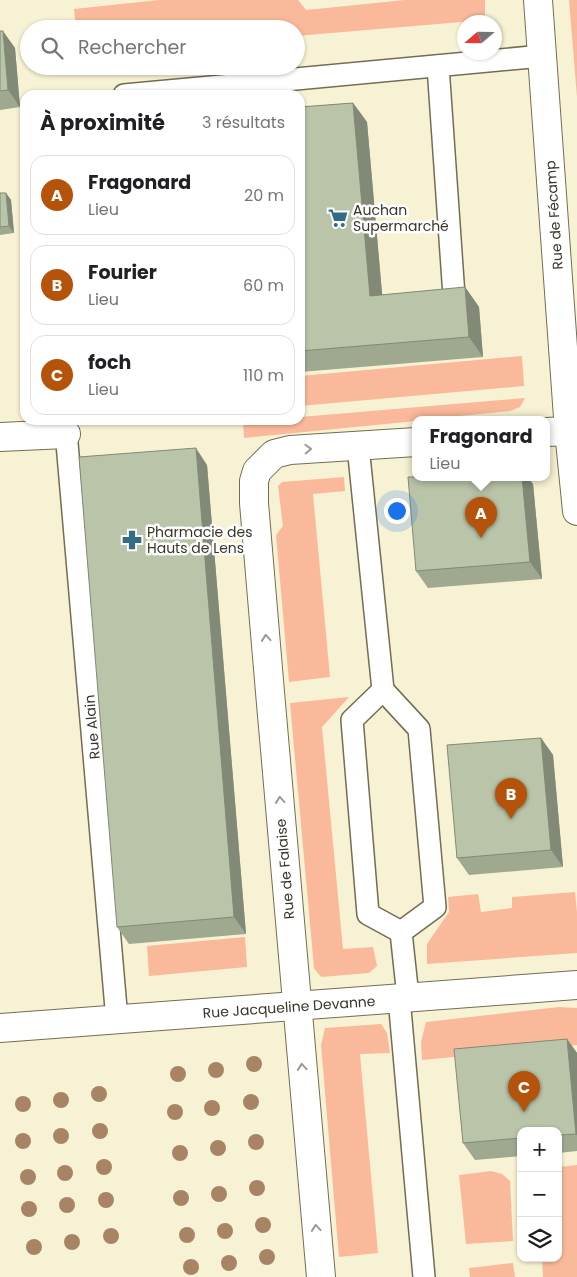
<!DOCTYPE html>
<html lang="fr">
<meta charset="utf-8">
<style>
body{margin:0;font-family:Poppins,sans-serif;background:#f2f2f2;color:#202124}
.controls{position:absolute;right:15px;bottom:15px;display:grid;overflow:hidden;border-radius:10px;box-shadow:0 1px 4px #0004}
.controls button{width:45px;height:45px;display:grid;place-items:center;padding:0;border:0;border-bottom:1px solid #e0e0e0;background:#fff;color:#202124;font:25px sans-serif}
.compass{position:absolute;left:457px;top:15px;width:45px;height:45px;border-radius:50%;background:#fff;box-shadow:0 1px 4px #0004;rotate:250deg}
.you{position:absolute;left:396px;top:510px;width:18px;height:18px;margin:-12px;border:4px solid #fff;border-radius:50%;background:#1a73e8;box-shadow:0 0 0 8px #1a73e833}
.badge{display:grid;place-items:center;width:32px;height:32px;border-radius:50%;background:#b45309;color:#fff;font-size:16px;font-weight:700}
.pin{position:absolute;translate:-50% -41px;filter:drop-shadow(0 1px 2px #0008)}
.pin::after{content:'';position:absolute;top:26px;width:18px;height:15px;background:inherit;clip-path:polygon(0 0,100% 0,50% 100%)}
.popup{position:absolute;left:412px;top:416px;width:138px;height:65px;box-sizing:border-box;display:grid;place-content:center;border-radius:10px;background:#fff;filter:drop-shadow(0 1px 4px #0005);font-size:16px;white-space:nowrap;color:#757577}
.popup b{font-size:19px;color:#202124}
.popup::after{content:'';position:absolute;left:50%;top:100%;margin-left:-10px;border:10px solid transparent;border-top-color:#fff}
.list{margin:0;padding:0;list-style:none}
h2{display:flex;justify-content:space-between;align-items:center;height:65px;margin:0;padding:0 20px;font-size:21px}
h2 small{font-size:16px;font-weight:400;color:#757577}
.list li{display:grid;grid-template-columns:32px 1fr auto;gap:15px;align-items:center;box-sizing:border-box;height:80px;margin:0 10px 10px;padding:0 10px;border:1px solid #e0e0e0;border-radius:15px}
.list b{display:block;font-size:19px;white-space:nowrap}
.list p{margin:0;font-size:16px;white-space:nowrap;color:#757577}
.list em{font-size:16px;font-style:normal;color:#757577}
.icon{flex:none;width:28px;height:28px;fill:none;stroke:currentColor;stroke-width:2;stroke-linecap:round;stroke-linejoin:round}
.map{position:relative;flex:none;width:577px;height:1277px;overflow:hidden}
.search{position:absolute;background:#fff;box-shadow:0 1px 4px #0004;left:20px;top:20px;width:285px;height:55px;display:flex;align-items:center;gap:12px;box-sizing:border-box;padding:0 18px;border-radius:28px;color:#757577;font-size:19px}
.panel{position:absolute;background:#fff;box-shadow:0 1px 4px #0004;left:20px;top:90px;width:285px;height:335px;border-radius:15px}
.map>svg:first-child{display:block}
.green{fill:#fab99a}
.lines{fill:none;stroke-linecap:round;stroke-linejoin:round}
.service-casing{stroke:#726d53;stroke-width:24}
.minor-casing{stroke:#726d53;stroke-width:30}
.service{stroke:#fff;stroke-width:21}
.minor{stroke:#fff;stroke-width:28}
.tree{fill:#a78564}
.wall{fill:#9fa990}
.shaded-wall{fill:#828976}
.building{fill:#b9c4a8;stroke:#828976}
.oneway{stroke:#9b9a94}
.labels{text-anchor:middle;stroke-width:5;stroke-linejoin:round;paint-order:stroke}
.poi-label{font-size:14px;fill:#373529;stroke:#fff;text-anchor:start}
.street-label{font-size:14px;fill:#373529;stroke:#fff}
</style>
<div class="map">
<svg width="577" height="1277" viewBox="0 0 577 1277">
<rect width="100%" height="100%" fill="#f8f2d4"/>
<g class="green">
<polygon points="159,0 298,0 306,10 405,0 485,0 485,20 296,36 296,29 76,29 74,9"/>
<polygon points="569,0 577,0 577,97"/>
<polygon points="522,356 524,386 300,406 300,376"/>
<polygon points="525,398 520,407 510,411 430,419 416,419 416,421 244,438 243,422 269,420 300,420 300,417"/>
<polygon points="344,477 345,491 313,494 330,677 289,682 276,535 283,526 278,486 282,482"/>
<polygon points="349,697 322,727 343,949 373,947 377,966 369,973 321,977 314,968 290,703"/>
<polygon points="575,892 577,913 577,953 427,964 427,944 449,912 448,897 478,894 481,912 512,908 512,897"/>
<polygon points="245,937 247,967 149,976 147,946"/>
<polygon points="559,1007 577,1008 577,1045 422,1060 421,1042 426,1022"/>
<polygon points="381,1024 387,1033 390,1053 360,1054 378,1253 339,1257 321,1045 325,1028"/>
<polygon points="577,1165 577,1277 543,1277 542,1258 558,1258 558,1167"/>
<polygon points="491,1171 502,1174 510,1181 513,1241 466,1244 459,1175"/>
<polygon points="513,1263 515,1277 470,1277 469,1268"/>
</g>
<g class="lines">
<defs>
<g id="service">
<polyline points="438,66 454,296"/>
<polyline points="124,95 542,56"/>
<polyline points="65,420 117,1020"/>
<polyline points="358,446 383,690 352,720 368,914 401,932 408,997"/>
<polyline points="383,690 419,729 435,907 401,932"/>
<polyline points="399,998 424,1277"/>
</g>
<g id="minor">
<polyline points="538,0 569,431"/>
<polyline points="546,432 569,431 577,511"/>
<polyline points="0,437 66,434"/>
<polyline points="0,1028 577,985"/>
<path d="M 321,1277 C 297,1019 276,761 254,503 L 254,481 L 257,471 L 274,454 L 290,450 L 416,442"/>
</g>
</defs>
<use href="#service" class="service-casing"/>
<use href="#minor" class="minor-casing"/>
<use href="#service" class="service"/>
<use href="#minor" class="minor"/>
</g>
<g class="tree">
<circle cx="254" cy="1064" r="8"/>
<circle cx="216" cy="1070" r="8"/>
<circle cx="178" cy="1074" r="8"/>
<circle cx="99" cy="1094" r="8"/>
<circle cx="61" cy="1100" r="8"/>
<circle cx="251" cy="1102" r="8"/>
<circle cx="23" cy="1104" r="8"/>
<circle cx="212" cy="1108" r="8"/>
<circle cx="175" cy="1112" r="8"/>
<circle cx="100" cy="1131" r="8"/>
<circle cx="61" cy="1136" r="8"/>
<circle cx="23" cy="1141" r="8"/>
<circle cx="256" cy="1142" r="8"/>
<circle cx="218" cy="1148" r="8"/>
<circle cx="180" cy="1153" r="8"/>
<circle cx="104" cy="1167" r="8"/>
<circle cx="65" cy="1173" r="8"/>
<circle cx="28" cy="1177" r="8"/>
<circle cx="257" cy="1188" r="8"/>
<circle cx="219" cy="1194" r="8"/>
<circle cx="181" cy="1198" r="8"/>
<circle cx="106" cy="1200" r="8"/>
<circle cx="67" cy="1205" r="8"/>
<circle cx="29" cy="1209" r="8"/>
<circle cx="263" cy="1225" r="8"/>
<circle cx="225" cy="1231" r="8"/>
<circle cx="187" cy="1235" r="8"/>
<circle cx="111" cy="1236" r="8"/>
<circle cx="72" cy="1242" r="8"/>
<circle cx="34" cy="1247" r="8"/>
<circle cx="267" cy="1257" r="8"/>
<circle cx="229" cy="1263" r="8"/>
<circle cx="191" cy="1267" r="8"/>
</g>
<g class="wall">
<polygon points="0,31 15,48 20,107 0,110"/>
<polygon points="353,103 367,122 382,295 465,287 479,307 483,357 349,368 300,372 300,107"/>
<polygon points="0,193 6,193 11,200 14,233 0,235"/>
<polygon points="207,465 246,934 129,944 117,927"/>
<polygon points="533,484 542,579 428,588 416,571"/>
<polygon points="541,738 553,755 563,867 469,875 457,858"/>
<polygon points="567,1039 577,1053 577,1151 558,1153 558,1131 521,1131 521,1156 475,1160 463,1143"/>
</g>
<g class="shaded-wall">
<polygon points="3,31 15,48 20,107 8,90"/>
<polygon points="353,103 367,122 384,315 370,296"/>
<polygon points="6,193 11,200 14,233 9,226"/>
<polygon points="465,287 479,307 483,357 469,337"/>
<polygon points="196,448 207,465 246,934 234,917"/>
<polygon points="522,477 528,477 533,484 542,579 530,562"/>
<polygon points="541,738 553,755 563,867 551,850"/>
<polygon points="567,1039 577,1053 577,1136 576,1134"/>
</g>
<g class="building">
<polygon points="0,31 3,31 8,90 0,91"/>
<polygon points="353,103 370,296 465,287 469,337 300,351 300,107"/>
<polygon points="0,193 6,193 9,226 0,227"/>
<polygon points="196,448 234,917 117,927 79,457"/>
<polygon points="408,477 522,477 530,562 416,571"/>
<polygon points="541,738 551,850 457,858 447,745"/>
<polygon points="567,1039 576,1134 558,1135 558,1131 521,1131 521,1138 463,1143 454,1049"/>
</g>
<defs><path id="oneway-chevron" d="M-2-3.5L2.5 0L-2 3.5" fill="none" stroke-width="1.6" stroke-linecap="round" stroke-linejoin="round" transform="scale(1.25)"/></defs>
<g class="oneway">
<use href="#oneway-chevron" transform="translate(308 449) rotate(-3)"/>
<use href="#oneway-chevron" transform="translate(266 638) rotate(-95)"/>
<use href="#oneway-chevron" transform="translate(280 800) rotate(-95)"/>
<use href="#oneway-chevron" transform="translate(302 1067) rotate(-95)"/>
<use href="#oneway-chevron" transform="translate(316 1228) rotate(-95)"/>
</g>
<defs>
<symbol id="supermarket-bare" viewBox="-9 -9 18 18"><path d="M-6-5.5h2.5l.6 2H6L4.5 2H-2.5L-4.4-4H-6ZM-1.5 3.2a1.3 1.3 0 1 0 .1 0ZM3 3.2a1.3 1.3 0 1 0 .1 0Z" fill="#326c85" stroke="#fff" stroke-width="2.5" paint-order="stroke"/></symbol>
<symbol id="pharmacy-bare" viewBox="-9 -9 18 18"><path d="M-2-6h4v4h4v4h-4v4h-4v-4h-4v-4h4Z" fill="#326c85" stroke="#fff" stroke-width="2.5" paint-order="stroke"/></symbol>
</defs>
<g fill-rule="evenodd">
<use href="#supermarket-bare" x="324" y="204" width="28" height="28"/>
<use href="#pharmacy-bare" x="118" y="526" width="28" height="28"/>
</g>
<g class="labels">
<g class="poi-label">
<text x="353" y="215">Auchan<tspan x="353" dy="16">Supermarché</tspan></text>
<text x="147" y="537">Pharmacie des<tspan x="147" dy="16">Hauts de Lens</tspan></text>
</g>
<g class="street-label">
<text transform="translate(554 215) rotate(-94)" y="5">Rue de Fécamp</text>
<text transform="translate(92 727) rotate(-95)" y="5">Rue Alain</text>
<text transform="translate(285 869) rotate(-95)" y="5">Rue de Falaise</text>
<text transform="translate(289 1007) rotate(-4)" y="5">Rue Jacqueline Devanne</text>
</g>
</g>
</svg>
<div class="controls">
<button>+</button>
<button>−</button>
<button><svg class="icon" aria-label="layers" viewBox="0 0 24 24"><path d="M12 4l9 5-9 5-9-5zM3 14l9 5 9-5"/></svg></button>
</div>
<svg class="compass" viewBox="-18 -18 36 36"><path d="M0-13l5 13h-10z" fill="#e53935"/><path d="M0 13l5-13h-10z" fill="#757577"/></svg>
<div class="you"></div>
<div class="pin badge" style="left:481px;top:538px">A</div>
<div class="popup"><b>Fragonard</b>Lieu</div>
<div class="pin badge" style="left:511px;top:819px">B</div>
<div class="pin badge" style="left:524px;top:1112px">C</div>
<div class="search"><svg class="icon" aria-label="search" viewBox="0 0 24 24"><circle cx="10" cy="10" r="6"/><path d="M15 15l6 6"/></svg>Rechercher</div>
<section class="panel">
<h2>À proximité<small>3 résultats</small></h2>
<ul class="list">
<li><span class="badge">A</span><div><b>Fragonard</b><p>Lieu</p></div><em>20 m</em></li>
<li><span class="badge">B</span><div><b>Fourier</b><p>Lieu</p></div><em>60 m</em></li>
<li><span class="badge">C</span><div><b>foch</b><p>Lieu</p></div><em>110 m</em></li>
</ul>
</section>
</div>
